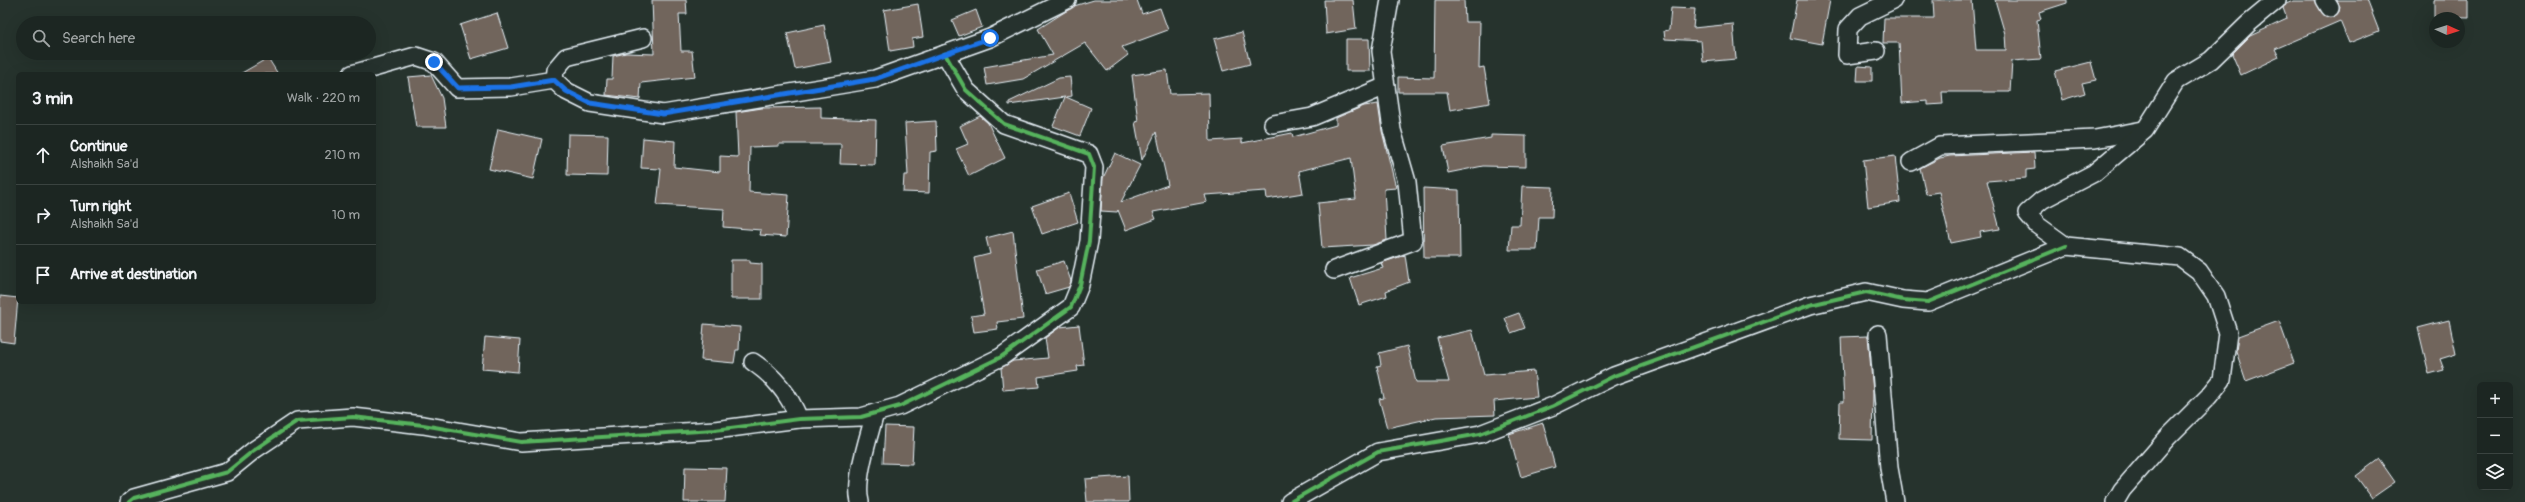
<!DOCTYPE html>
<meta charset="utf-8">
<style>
body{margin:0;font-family:Pangolin,sans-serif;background:#252e2a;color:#f1f3f6}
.controls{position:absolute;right:12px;bottom:12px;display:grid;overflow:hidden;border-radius:6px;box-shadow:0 4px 16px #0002}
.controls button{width:36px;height:36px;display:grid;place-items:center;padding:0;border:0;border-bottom:1px solid #3a4340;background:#1c2622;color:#f1f3f6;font:20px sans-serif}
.compass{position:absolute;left:2429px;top:12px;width:36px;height:36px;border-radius:50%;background:#1c2622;box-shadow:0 4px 16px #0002;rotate:93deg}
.stop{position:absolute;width:12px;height:12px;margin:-9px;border:3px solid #1a73e8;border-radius:50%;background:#fff}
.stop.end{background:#1a73e8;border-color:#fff;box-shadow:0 1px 4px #0008}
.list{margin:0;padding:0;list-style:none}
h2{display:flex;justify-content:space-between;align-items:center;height:52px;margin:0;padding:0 16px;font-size:17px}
h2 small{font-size:13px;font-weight:400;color:#a0a5a5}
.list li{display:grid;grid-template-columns:26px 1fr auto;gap:12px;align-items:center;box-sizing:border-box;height:60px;padding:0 16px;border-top:1px solid #3a4340}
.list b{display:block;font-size:15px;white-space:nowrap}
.list p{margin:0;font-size:13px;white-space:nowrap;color:#a0a5a5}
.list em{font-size:13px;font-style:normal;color:#a0a5a5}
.icon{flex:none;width:22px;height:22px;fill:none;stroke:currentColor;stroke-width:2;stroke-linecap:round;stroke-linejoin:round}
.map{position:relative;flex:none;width:2525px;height:502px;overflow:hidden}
.search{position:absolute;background:#1c2622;box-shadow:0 4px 16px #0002;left:16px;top:16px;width:360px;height:44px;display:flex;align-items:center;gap:10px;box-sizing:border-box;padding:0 14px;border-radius:22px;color:#a0a5a5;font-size:15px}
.panel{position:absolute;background:#1c2622;box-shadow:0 4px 16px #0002;left:16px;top:72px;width:360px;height:232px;border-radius:6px}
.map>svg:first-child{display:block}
.building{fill:#71655c;stroke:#e8f1f8}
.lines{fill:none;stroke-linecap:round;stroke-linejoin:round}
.minor-casing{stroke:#e8f1f8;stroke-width:20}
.minor{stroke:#26332d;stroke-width:17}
.cycleway-casing{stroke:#26332d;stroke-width:6}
.cycleway{stroke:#56b35d;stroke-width:4}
.route{stroke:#1a73e8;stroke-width:5}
</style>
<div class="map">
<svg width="2525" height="502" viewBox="0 0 2525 502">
<rect width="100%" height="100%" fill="#26332d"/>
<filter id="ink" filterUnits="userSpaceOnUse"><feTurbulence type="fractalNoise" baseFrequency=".025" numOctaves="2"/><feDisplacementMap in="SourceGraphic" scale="8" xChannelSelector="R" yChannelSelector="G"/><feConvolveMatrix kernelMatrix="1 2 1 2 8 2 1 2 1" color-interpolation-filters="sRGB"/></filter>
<g filter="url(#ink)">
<g class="building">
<polygon points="652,0 686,0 687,14 679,14 681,51 692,51 695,77 641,83 640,99 606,95 607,79 612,79 613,56 626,53 654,54"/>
<polygon points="1094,0 1137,0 1142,14 1160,8 1168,30 1122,47 1128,55 1107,71 1085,43 1023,79 987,85 984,67 1053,55 1038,29 1074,6"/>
<polygon points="1324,0 1353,0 1356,29 1326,34"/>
<polygon points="1435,0 1464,0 1465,22 1480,22 1479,68 1484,67 1490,103 1450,110 1447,92 1398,92 1398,77 1434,78"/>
<polygon points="1797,0 1830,0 1822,44 1790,38"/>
<polygon points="1933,0 1972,0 1976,50 2006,50 2005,34 1995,0 2067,0 2067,3 2039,12 2041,19 2037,20 2041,59 2012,61 2010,92 1942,92 1943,104 1928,105 1928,101 1902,103 1899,43 1883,43 1884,18 1934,18"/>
<polygon points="2293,0 2315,0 2322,13 2330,18 2339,12 2340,7 2337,0 2367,0 2379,31 2349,43 2340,21 2275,49 2279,57 2241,75 2232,54 2250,36 2287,19 2283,8 2286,3"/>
<polygon points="2434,0 2469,0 2469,18 2434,17"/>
<polygon points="918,4 923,37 912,39 913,47 890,51 884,10"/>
<polygon points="1671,8 1695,9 1693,28 1733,24 1736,59 1703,62 1701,41 1665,39 1664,31 1669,30"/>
<polygon points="976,10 982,27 959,36 952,20"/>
<polygon points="497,13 508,48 471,59 460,25"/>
<polygon points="824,25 831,62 795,69 787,33"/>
<polygon points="1242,32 1250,64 1223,71 1214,39"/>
<polygon points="1346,39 1369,39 1370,71 1346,71"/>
<polygon points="268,58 278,74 240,74"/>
<polygon points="2091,62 2096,80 2082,83 2085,93 2062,100 2055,71"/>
<polygon points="1858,66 1872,67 1872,81 1857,81"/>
<polygon points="1167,70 1170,94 1209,93 1210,141 1242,139 1242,143 1292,133 1293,137 1336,125 1336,118 1364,106 1378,104 1382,131 1396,188 1384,189 1387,240 1373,245 1322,248 1318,203 1356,199 1351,158 1299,171 1303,193 1267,199 1266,191 1205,195 1207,202 1153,212 1156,219 1126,230 1118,210 1117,212 1101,211 1103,178 1115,153 1140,165 1121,202 1168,185 1156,132 1142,160 1135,122 1138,121 1132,75"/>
<polygon points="431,75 442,98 446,127 416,127 408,77"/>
<polygon points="1070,77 1072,96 1066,97 1091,108 1080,136 1053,126 1065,97 1009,105 1009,102 1059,78"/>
<polygon points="821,107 821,118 876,120 875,165 840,164 841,144 779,144 779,146 750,147 749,192 789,195 786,237 760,235 761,230 723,227 724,209 657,205 661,169 641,168 643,138 675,141 674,167 720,172 720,156 738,157 736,112 762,108"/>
<polygon points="980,116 988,123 1005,158 969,176 956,149 968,144 960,126"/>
<polygon points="936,121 937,151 930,152 929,193 903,192 904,175 908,175 905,123"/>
<polygon points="498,129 542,139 533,179 489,169"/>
<polygon points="568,134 608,135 607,176 567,175"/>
<polygon points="1491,135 1526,136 1526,167 1483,166 1448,173 1443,146 1491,138"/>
<polygon points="2034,152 2035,169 2026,170 2026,178 1987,181 2000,229 1980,232 1981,237 1951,243 1939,192 1926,194 1920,168 1940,158 1950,156"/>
<polygon points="1895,156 1900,202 1868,207 1863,160"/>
<polygon points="1522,186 1553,187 1552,217 1539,217 1537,250 1509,250 1511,225 1520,225"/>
<polygon points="1423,188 1459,190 1460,258 1424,258"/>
<polygon points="1069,193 1078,222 1042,234 1032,206"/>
<polygon points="1013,231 1023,319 997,322 998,329 974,332 971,316 984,314 974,258 990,254 986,238"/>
<polygon points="1405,255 1409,282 1386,291 1387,296 1359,305 1350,278 1383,268 1381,263"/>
<polygon points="731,260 750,260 750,263 762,264 762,299 731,299"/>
<polygon points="1064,261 1071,281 1069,287 1045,294 1037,269"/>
<polygon points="0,296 18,298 14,343 0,341"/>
<polygon points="1519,313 1525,328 1511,333 1505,318"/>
<polygon points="2449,320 2456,354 2440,359 2444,370 2429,374 2418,328"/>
<polygon points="2279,321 2294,363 2246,381 2236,351 2238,336"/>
<polygon points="704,324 740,327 739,350 736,350 734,363 701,360"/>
<polygon points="1079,325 1084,365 1077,366 1078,371 1038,377 1039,387 1003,390 1001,368 1013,361 1048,358 1045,338 1060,327"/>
<polygon points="1472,330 1484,375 1534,371 1537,397 1494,401 1495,415 1436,417 1387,428 1379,399 1384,398 1377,366 1381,365 1379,353 1407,346 1416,382 1449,382 1437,338"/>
<polygon points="1868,336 1873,392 1872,440 1839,439 1840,402 1844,402 1841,337"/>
<polygon points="485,337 520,340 518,372 482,369"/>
<polygon points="1543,423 1555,467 1521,477 1509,434"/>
<polygon points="885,426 914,427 912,464 883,463"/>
<polygon points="2379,459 2395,482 2372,498 2356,476"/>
<polygon points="685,467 727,468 725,502 684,502"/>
<polygon points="1128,476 1129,502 1087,502 1085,479"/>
</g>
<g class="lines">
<defs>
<g id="minor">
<polyline points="2325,0 2330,8"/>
<polyline points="1876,51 1847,55 1848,29 1860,16 1893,0"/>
<polyline points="352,74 416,56 434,62 457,88 511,87 554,80 566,91 590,103 663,114 875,79 990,38 1067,0"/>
<polyline points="554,80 555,70 566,57 643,38"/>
<polyline points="1273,124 1312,117 1386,86"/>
<polyline points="1911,162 1940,146 2095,139 2143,130"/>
<polyline points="1334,270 1413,241 1407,182 1392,130 1381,51 1390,0"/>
<polyline points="1878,334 1889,468 1895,502"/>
<path d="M 753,362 C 774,376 790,396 799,419"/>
<polyline points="129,502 134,498 227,472 254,450 297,421 353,417 423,425 521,442 715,430 799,419 861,417 900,406 1001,357 1071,307 1080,285 1089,241 1094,167 1089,154 1004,124 966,90 945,54"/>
<path d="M 860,502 C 854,479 869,437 875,413"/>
<polyline points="1290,502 1378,452 1480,434 1553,406 1614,376 1810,305 1866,292 1903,300 1928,302 2066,246"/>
<polyline points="2115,502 2122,490 2168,437 2209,396 2222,380 2228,333 2216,296 2199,271 2180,257 2066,246 2037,225 2027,213 2042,200 2094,173 2145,130 2176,81 2211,60 2248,24 2277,0"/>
</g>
</defs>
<use href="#minor" class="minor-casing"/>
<use href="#minor" class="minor"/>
<defs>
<g id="cycleway">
<polyline points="129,502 134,498 227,472 254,450 297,421 353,417 423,425 521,442 715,430 799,419 861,417 900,406 1001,357 1071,307 1080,285 1089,241 1094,167 1089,154 1004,124 966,90 945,54"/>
<polyline points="1290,502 1378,452 1480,434 1553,406 1614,376 1810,305 1866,292 1903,300 1928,302 2066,246"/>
</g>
</defs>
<use href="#cycleway" class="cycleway-casing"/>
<use href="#cycleway" class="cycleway"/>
</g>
</g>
<g class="lines" filter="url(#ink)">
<polyline class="route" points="434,62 458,88 511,87 554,80 566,91 590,103 663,114 875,79 990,38"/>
</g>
</svg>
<div class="controls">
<button>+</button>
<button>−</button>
<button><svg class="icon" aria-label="layers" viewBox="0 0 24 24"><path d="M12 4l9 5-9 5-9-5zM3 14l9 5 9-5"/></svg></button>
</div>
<svg class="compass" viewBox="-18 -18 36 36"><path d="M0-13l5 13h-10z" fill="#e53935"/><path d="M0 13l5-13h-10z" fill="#a0a5a5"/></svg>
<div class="stop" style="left:990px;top:38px"></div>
<div class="stop end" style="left:434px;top:62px"></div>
<div class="search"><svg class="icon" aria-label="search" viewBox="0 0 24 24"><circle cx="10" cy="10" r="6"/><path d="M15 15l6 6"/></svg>Search here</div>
<section class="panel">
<h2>3 min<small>Walk · 220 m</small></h2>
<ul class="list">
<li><svg class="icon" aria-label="ahead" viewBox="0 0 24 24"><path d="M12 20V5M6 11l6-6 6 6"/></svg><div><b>Continue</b><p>Alshaikh Sa'd</p></div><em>210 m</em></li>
<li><svg class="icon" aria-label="right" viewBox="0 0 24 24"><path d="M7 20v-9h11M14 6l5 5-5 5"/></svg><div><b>Turn right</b><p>Alshaikh Sa'd</p></div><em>10 m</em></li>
<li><svg class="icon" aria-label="arrive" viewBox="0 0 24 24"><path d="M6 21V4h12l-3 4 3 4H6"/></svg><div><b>Arrive at destination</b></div></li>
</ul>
</section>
</div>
